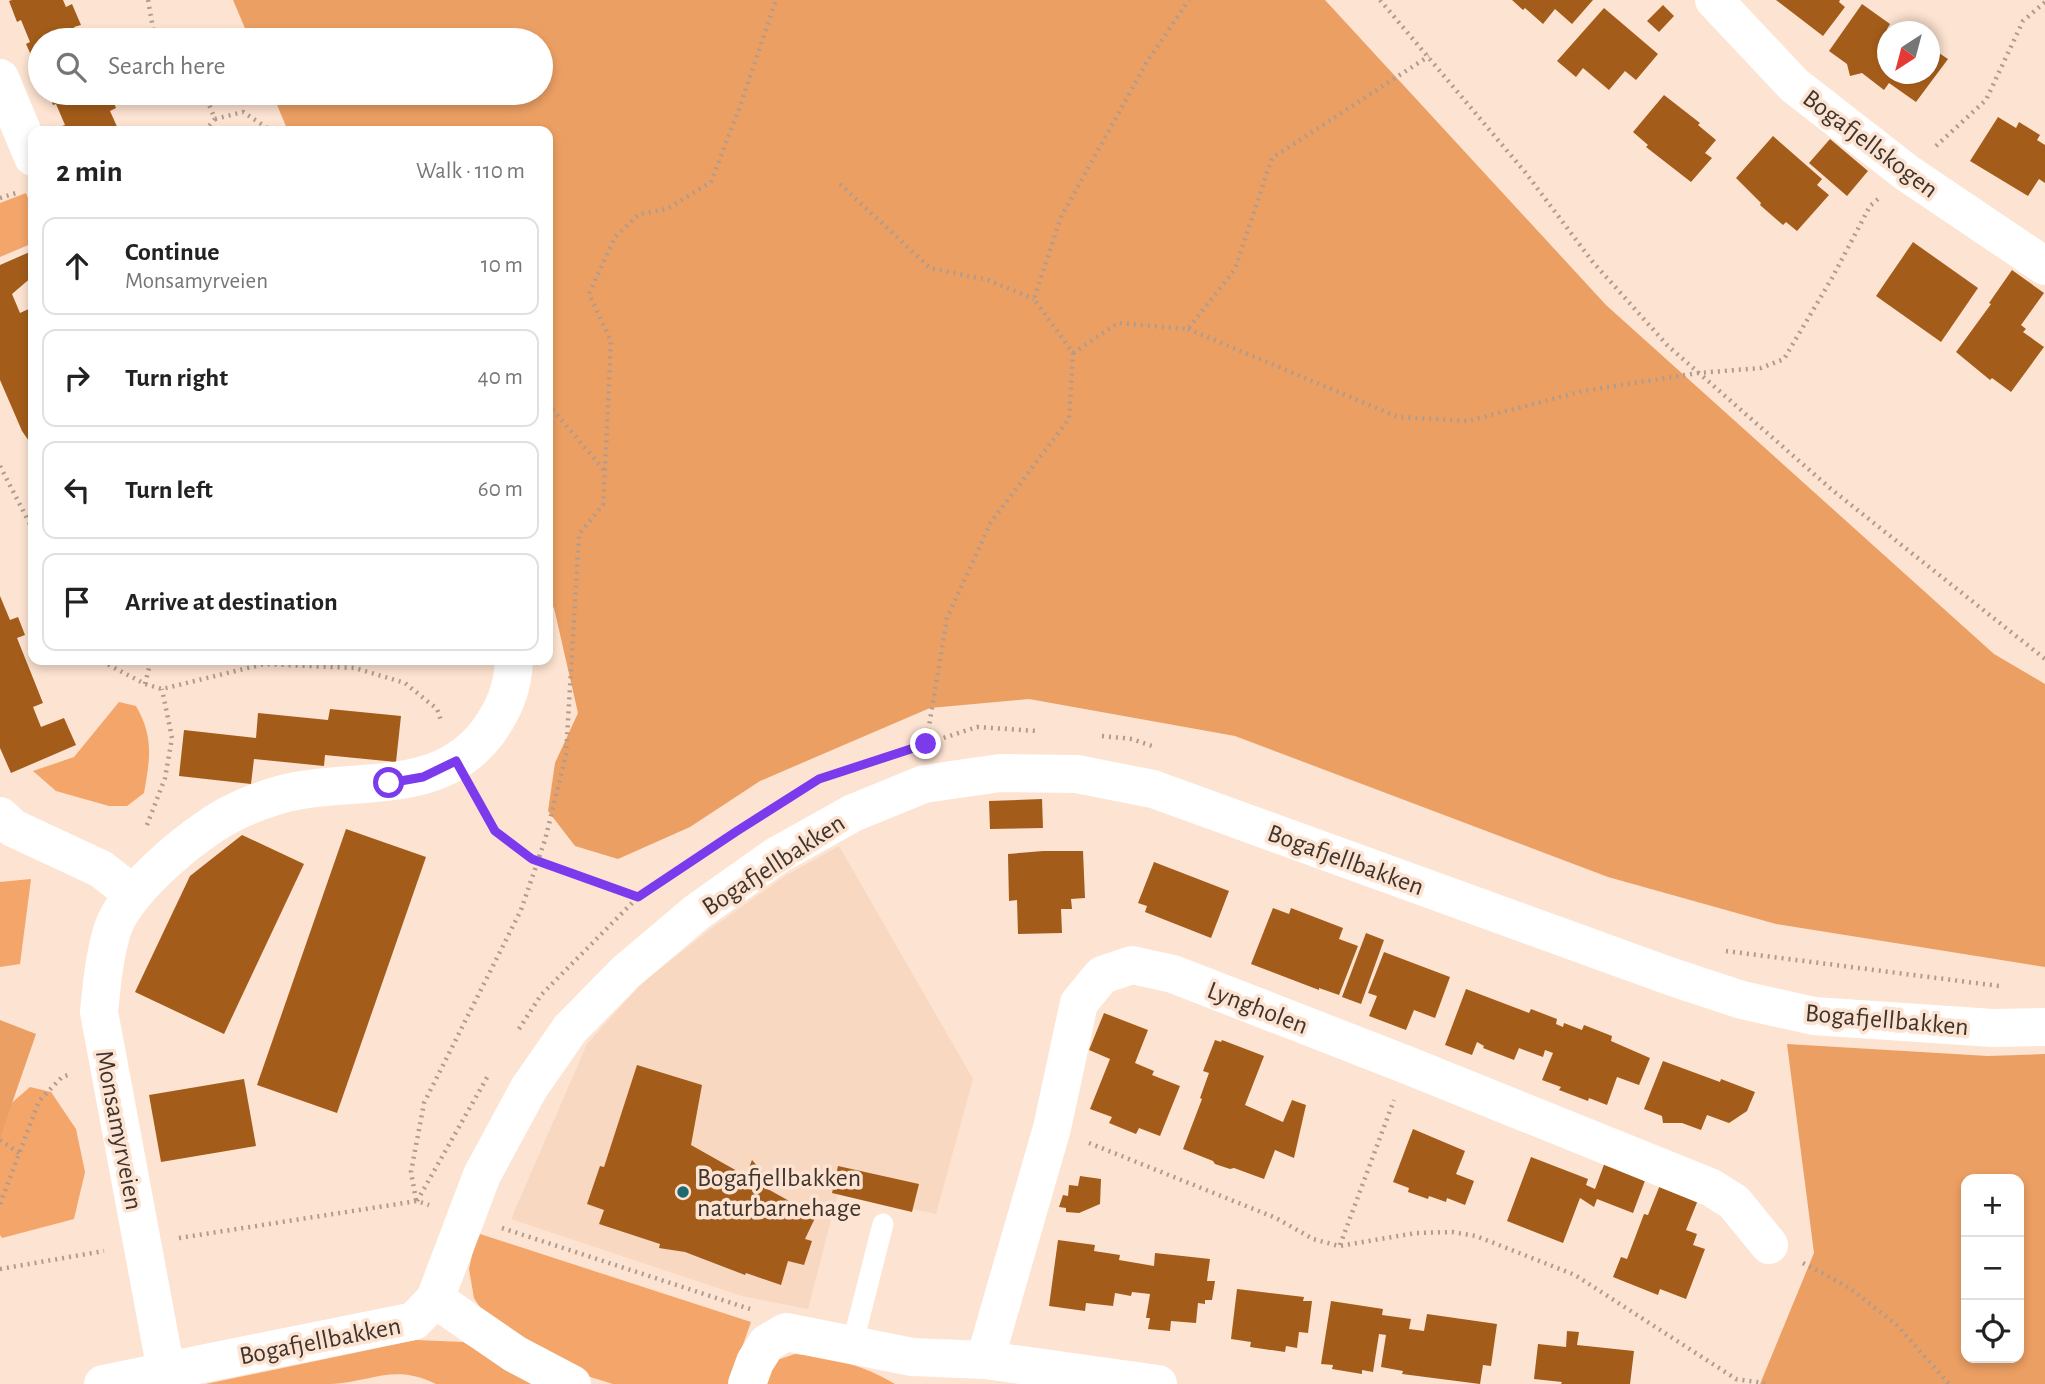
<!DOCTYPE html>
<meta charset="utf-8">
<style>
body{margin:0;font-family:"Alegreya Sans",sans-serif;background:#f6f6f6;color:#222}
.controls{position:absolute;right:21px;bottom:21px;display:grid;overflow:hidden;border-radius:14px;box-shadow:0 4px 10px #0003}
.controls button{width:63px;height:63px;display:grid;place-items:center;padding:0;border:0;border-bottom:2px solid #e0e0e0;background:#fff;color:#222;font:35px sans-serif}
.compass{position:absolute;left:1877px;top:21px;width:63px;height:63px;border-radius:50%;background:#fff;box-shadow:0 4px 10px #0003;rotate:216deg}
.stop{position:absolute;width:21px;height:21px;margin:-16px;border:5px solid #7c3aed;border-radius:50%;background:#fff}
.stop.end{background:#7c3aed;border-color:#fff;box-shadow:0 2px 7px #0008}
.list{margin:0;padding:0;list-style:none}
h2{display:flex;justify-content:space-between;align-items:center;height:91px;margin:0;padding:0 28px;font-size:30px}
h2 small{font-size:23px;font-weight:400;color:#767676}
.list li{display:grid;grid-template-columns:46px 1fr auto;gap:21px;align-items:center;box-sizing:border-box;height:98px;margin:0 14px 14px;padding:0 14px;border:2px solid #e0e0e0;border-radius:14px}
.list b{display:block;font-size:26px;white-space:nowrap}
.list p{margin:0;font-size:23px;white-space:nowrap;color:#767676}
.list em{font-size:23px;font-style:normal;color:#767676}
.icon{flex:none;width:38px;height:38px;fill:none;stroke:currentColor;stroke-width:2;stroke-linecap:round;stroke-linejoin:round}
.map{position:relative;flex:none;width:2045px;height:1384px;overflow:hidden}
.search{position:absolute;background:#fff;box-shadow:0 4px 10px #0003;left:28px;top:28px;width:525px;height:77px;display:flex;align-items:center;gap:18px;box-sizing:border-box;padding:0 24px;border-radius:38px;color:#767676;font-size:26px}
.panel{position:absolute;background:#fff;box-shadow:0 4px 10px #0003;left:28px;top:126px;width:525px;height:539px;border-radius:14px}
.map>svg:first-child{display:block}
.built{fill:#f8d8c1}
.green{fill:#f3a56a}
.forest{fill:#ec9f63;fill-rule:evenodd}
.building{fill:#a35c1a}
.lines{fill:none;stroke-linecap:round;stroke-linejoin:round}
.path{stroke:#b09c8f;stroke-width:4.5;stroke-dasharray:2 5;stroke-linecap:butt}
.service{stroke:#fff;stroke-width:21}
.minor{stroke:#fff;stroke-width:38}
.tertiary{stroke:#fff;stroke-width:38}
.route{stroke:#7c3aed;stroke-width:9}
.poi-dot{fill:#1e6972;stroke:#fde3d1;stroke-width:2.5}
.labels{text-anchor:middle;stroke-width:7;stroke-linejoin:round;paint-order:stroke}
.street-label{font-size:26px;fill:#3f352e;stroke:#fde3d1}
.poi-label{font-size:26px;fill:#3f352e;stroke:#fde3d1;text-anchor:start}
</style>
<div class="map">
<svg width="2045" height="1384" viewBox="0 0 2045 1384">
<rect width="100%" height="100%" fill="#fde3d1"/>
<polygon class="built" points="839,846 973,1079 936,1214 838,1193 808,1309 742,1296 511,1219 587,1044 642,983 712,928 785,876"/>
<g class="green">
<polygon points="26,193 33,212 33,243 0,257 0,203"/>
<path d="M 119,702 L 136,706 C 154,737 150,759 144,793 L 127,806 L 109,806 L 56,791 L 33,771 L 74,757 Z"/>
<polygon points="31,879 20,964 0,967 0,882"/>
<polygon points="30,1087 51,1092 76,1129 85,1172 74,1219 2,1238 0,1235 0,1113"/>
<polygon points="477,1233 751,1322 729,1384 613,1384 584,1375 490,1323 474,1298 469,1269"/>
<path d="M 416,1340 L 463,1342 L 535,1384 L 436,1384 C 395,1363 371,1382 331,1384 C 289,1384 247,1384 206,1384 Z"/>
<path d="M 795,1354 C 831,1357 864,1365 895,1384 L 764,1384 L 777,1360 Z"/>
</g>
<g class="forest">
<polygon points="233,0 1325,0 1606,305 1994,654 2045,684 2045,967 1776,924 1608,877 1235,736 1029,699 930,708 760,781 690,827 618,859 575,846 548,811 555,763 578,713 554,608 548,598 548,131 288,131 272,93 541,93 541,40 250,40"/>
<polygon points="0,1020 36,1034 0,1138"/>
<path d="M 1787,1044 L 1988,1056 L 2045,1054 L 2045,1384 L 1760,1384 L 1814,1253 ZM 1966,1179 L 2019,1179 L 2019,1358 L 1966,1358 Z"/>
</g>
<g class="building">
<polygon points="12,0 63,0 66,7 72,4 81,25 74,27 80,40 40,40 40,61 35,64 26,44 30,42 21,20 17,22 9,1"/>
<polygon points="1512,0 1593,0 1572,24 1555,9 1543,24 1525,8 1523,10"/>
<polygon points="1776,0 1840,0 1839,2 1845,7 1823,36"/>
<polygon points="1862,4 1890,24 1887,29 1891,32 1888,32 1888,74 1930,74 1930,63 1939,53 1948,59 1916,102 1889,83 1884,90 1862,73 1850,76 1847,64 1829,51"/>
<polygon points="1663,5 1674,16 1659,32 1647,21"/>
<polygon points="1604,8 1658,54 1636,80 1625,71 1609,90 1583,68 1576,77 1557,61"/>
<polygon points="48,93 110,93 116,108 110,111 119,131 64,131 62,126 65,125 56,104 53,105"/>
<polygon points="1664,95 1700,123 1698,125 1716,140 1705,153 1712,158 1691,182 1646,147 1648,145 1633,132"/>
<polygon points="1998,117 2016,128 2019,122 2040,135 2037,140 2045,145 2045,183 2039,179 2028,196 1970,161"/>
<polygon points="1773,136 1822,179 1817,185 1829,195 1797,231 1786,222 1783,225 1760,205 1761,203 1736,178"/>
<polygon points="1830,139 1868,171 1847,196 1809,163"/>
<polygon points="1913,242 1978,288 1941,342 1876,296"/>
<polygon points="32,251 33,276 12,294 20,313 33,307 33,447 22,431 0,380 0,265"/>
<polygon points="2012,270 2044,293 2021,325 2026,329 2023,332 2044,347 2011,392 1992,378 1990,380 1956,352 1991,304 1989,303"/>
<polygon points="0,596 10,620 18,617 25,635 17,638 43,703 33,707 41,727 64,718 76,745 11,773 0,748"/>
<polygon points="330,709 401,716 396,762 325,755 324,766 254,759 251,784 179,776 184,730 256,738 258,713 328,720"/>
<polygon points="1042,799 1043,828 990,829 989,801"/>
<polygon points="346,829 426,857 337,1113 257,1085"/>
<polygon points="242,835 304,864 224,1034 135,992 190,876"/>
<polygon points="1043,851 1083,851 1085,898 1071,899 1072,909 1061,909 1062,933 1018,934 1017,900 1009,901 1008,854"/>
<polygon points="1154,862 1229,891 1211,938 1145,912 1147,906 1138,903"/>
<polygon points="1273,908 1289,914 1291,908 1343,928 1339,939 1358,946 1339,995 1319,988 1319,990 1251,964"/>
<polygon points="1366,933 1384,940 1361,1004 1342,997"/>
<polygon points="1384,952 1450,977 1435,1018 1414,1010 1406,1030 1369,1016 1377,996 1368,993"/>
<polygon points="1466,989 1529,1013 1531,1009 1557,1019 1556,1024 1563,1027 1564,1023 1582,1030 1584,1025 1612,1036 1611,1041 1650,1058 1639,1085 1617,1077 1607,1105 1589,1098 1588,1101 1559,1090 1561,1087 1542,1080 1553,1053 1545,1050 1543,1057 1519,1048 1514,1060 1483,1048 1484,1046 1477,1042 1472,1055 1445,1045"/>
<polygon points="1104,1013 1148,1030 1135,1063 1154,1071 1152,1075 1180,1086 1160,1136 1139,1128 1136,1134 1109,1123 1112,1117 1090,1109 1110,1059 1089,1050"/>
<polygon points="1215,1040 1221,1042 1222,1040 1264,1056 1245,1105 1283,1122 1292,1100 1306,1105 1294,1158 1275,1150 1264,1179 1234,1168 1230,1169 1215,1164 1213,1161 1183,1149 1202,1099 1200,1098 1209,1073 1203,1071"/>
<polygon points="1663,1061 1720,1082 1721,1079 1755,1092 1747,1111 1729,1123 1707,1115 1701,1130 1682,1123 1663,1123 1662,1116 1644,1109"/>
<polygon points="637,1065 702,1085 691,1145 746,1176 752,1160 769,1179 766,1188 816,1216 805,1239 812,1241 804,1265 788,1261 781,1285 746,1273 745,1275 685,1252 659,1248 660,1244 599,1224 604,1210 587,1204 600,1166 604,1167"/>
<polygon points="244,1079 256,1146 161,1162 149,1095"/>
<polygon points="1413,1129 1465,1151 1456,1174 1474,1181 1465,1205 1447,1198 1446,1202 1429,1196 1428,1199 1408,1192 1409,1188 1393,1182"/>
<polygon points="1531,1157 1588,1179 1586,1185 1595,1189 1605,1162 1646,1178 1633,1213 1597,1199 1594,1207 1580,1198 1563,1243 1507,1221"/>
<polygon points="838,1166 919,1184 912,1212 832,1193"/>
<polygon points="1080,1176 1101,1179 1100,1204 1079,1213 1066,1212 1066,1208 1059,1207 1063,1195 1068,1196 1069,1185 1078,1186"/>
<polygon points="1660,1185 1698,1200 1686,1230 1697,1234 1693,1245 1705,1249 1686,1299 1660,1289 1658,1295 1613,1277 1621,1257 1627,1259 1644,1214 1648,1215"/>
<polygon points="1058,1240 1095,1245 1094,1251 1120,1255 1119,1260 1154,1266 1155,1253 1210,1259 1207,1281 1215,1281 1212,1300 1205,1300 1205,1304 1198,1303 1196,1323 1171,1321 1170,1331 1148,1329 1150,1318 1146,1318 1150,1294 1132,1292 1131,1296 1115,1293 1113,1306 1086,1303 1085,1311 1049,1306"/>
<polygon points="1237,1289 1304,1297 1303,1301 1312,1301 1308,1333 1299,1332 1297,1348 1286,1346 1285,1352 1250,1347 1251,1342 1231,1339"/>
<polygon points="1331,1301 1383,1309 1382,1315 1411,1319 1409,1329 1424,1331 1427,1314 1497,1324 1491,1366 1483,1365 1480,1384 1402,1374 1403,1371 1381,1367 1386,1335 1379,1334 1373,1372 1362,1370 1362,1374 1332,1369 1333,1365 1321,1364"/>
<polygon points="1567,1331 1579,1332 1577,1345 1634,1351 1630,1384 1561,1384 1562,1382 1534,1379 1538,1344 1566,1347"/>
</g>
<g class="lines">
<g class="path">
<polyline points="148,0 155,40"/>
<polyline points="1380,0 1525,172 1592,261 1667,345 1831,489 2045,659"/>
<polyline points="204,93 215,119 205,131"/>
<polyline points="215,119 243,112 272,131"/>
<polyline points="1936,146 1986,100 2023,21 2045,2"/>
<polyline points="840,184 930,268 988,280 1034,299"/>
<polyline points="0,198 16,193"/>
<polyline points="1188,329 1398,417 1468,421 1583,391 1698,373 1761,368 1784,359 1832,278 1870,206 1878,199"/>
<polyline points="1073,353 1118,323 1188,329 1235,269 1272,158 1429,56"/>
<polyline points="548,404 604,470"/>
<polyline points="0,466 33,530"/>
<polyline points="103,660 107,664 145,684 162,689 264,664 355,668 405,683 437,709 442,723"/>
<polyline points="145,684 151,660"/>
<polyline points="1102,736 1132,739 1155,747"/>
<polyline points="937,740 977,727 1037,731"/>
<polyline points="926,744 947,618 991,522 1069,419 1073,353 1034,299 1061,217 1148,60 1189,0"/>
<polyline points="474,794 495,831 532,859 638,897"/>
<polyline points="147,825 165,778 172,738 162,689"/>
<polyline points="1726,951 1999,986"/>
<polyline points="519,1029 541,995 638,897 819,779 852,768"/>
<polyline points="0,1140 19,1153"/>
<polyline points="1089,1143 1276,1218 1313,1239 1339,1246 1416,1233 1452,1232 1476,1236 1575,1275 1736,1379 1770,1384"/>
<polyline points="416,1200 411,1172 424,1103 521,910 545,840 566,755 579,534 603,505 605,470 611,341 589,294 615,237 639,214 667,209 711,182 739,109 776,0"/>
<polyline points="417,1201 489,1074"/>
<polyline points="0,1204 39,1101 62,1077 71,1074"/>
<polyline points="502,1228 750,1309"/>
<polyline points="179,1238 417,1201 429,1205"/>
<polyline points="1340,1245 1394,1100"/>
<polyline points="1803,1263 1848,1287 1896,1324 1949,1384"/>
<polyline points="0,1269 104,1251"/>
</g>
<polyline class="service" points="852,1346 883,1224"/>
<g class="minor">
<polyline points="1714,0 1794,85 1907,173 2045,266"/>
<polyline points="0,78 33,157"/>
<polyline points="0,816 13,828 101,869 133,894"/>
<polyline points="435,1299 515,1354 572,1384"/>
<polyline points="985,1360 1052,1128 1079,1003 1102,975 1132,965 1173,974 1407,1065 1710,1187 1734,1202 1769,1245"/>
<path d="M 166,1371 L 99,1012 C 102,984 104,956 113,928 C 127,888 200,827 239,810 C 251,804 266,799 279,795 C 349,775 436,800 487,733 C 504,710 513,688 514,660"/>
<polyline points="747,1384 755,1362 767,1343 786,1332 912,1357 985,1360 1158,1384"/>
</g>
<polyline class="tertiary" points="103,1384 414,1321 435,1299 482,1175 529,1088 570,1029 626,972 697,912 776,856 853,813 924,784 1000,773 1077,774 1153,789 1672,977 1742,1000 1814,1016 1993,1028 2045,1027"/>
</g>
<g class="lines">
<polyline class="route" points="389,783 423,777 456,761 495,831 532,859 638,897 737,831 819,779 926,744"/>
</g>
<circle class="poi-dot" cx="683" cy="1192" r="7"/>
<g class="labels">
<g class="street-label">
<text transform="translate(1871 143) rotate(37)" y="9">Bogafjellskogen</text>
<text transform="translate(1346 859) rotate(20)" y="9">Bogafjellbakken</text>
<text transform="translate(773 864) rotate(-33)" y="9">Bogafjellbakken</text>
<text transform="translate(1258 1007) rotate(21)" y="9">Lyngholen</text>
<text transform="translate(1887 1019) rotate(5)" y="9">Bogafjellbakken</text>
<text transform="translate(120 1130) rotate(79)" y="9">Monsamyrveien</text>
<text transform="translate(320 1340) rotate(-11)" y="9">Bogafjellbakken</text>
</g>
<g class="poi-label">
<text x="697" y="1186">Bogafjellbakken<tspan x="697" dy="30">naturbarnehage</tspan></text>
</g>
</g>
</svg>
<div class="controls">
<button>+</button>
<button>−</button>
<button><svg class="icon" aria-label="locate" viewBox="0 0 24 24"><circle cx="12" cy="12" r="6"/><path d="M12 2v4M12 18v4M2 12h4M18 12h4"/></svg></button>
</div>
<svg class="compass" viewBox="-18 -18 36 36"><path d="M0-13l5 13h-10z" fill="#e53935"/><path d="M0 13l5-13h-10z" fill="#767676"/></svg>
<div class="stop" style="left:389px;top:783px"></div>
<div class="stop end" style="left:926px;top:744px"></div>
<div class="search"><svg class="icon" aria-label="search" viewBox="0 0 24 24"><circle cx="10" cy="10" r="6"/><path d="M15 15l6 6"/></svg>Search here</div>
<section class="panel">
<h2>2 min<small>Walk · 110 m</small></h2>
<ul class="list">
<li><svg class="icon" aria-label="ahead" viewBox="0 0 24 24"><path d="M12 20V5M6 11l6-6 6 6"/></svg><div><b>Continue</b><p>Monsamyrveien</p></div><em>10 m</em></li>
<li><svg class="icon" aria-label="right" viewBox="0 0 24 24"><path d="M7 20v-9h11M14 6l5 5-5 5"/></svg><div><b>Turn right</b></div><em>40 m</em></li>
<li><svg class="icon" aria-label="left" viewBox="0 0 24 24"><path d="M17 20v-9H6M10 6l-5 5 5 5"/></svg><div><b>Turn left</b></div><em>60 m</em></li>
<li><svg class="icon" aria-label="arrive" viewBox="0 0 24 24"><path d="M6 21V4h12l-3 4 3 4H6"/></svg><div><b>Arrive at destination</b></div></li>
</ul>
</section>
</div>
